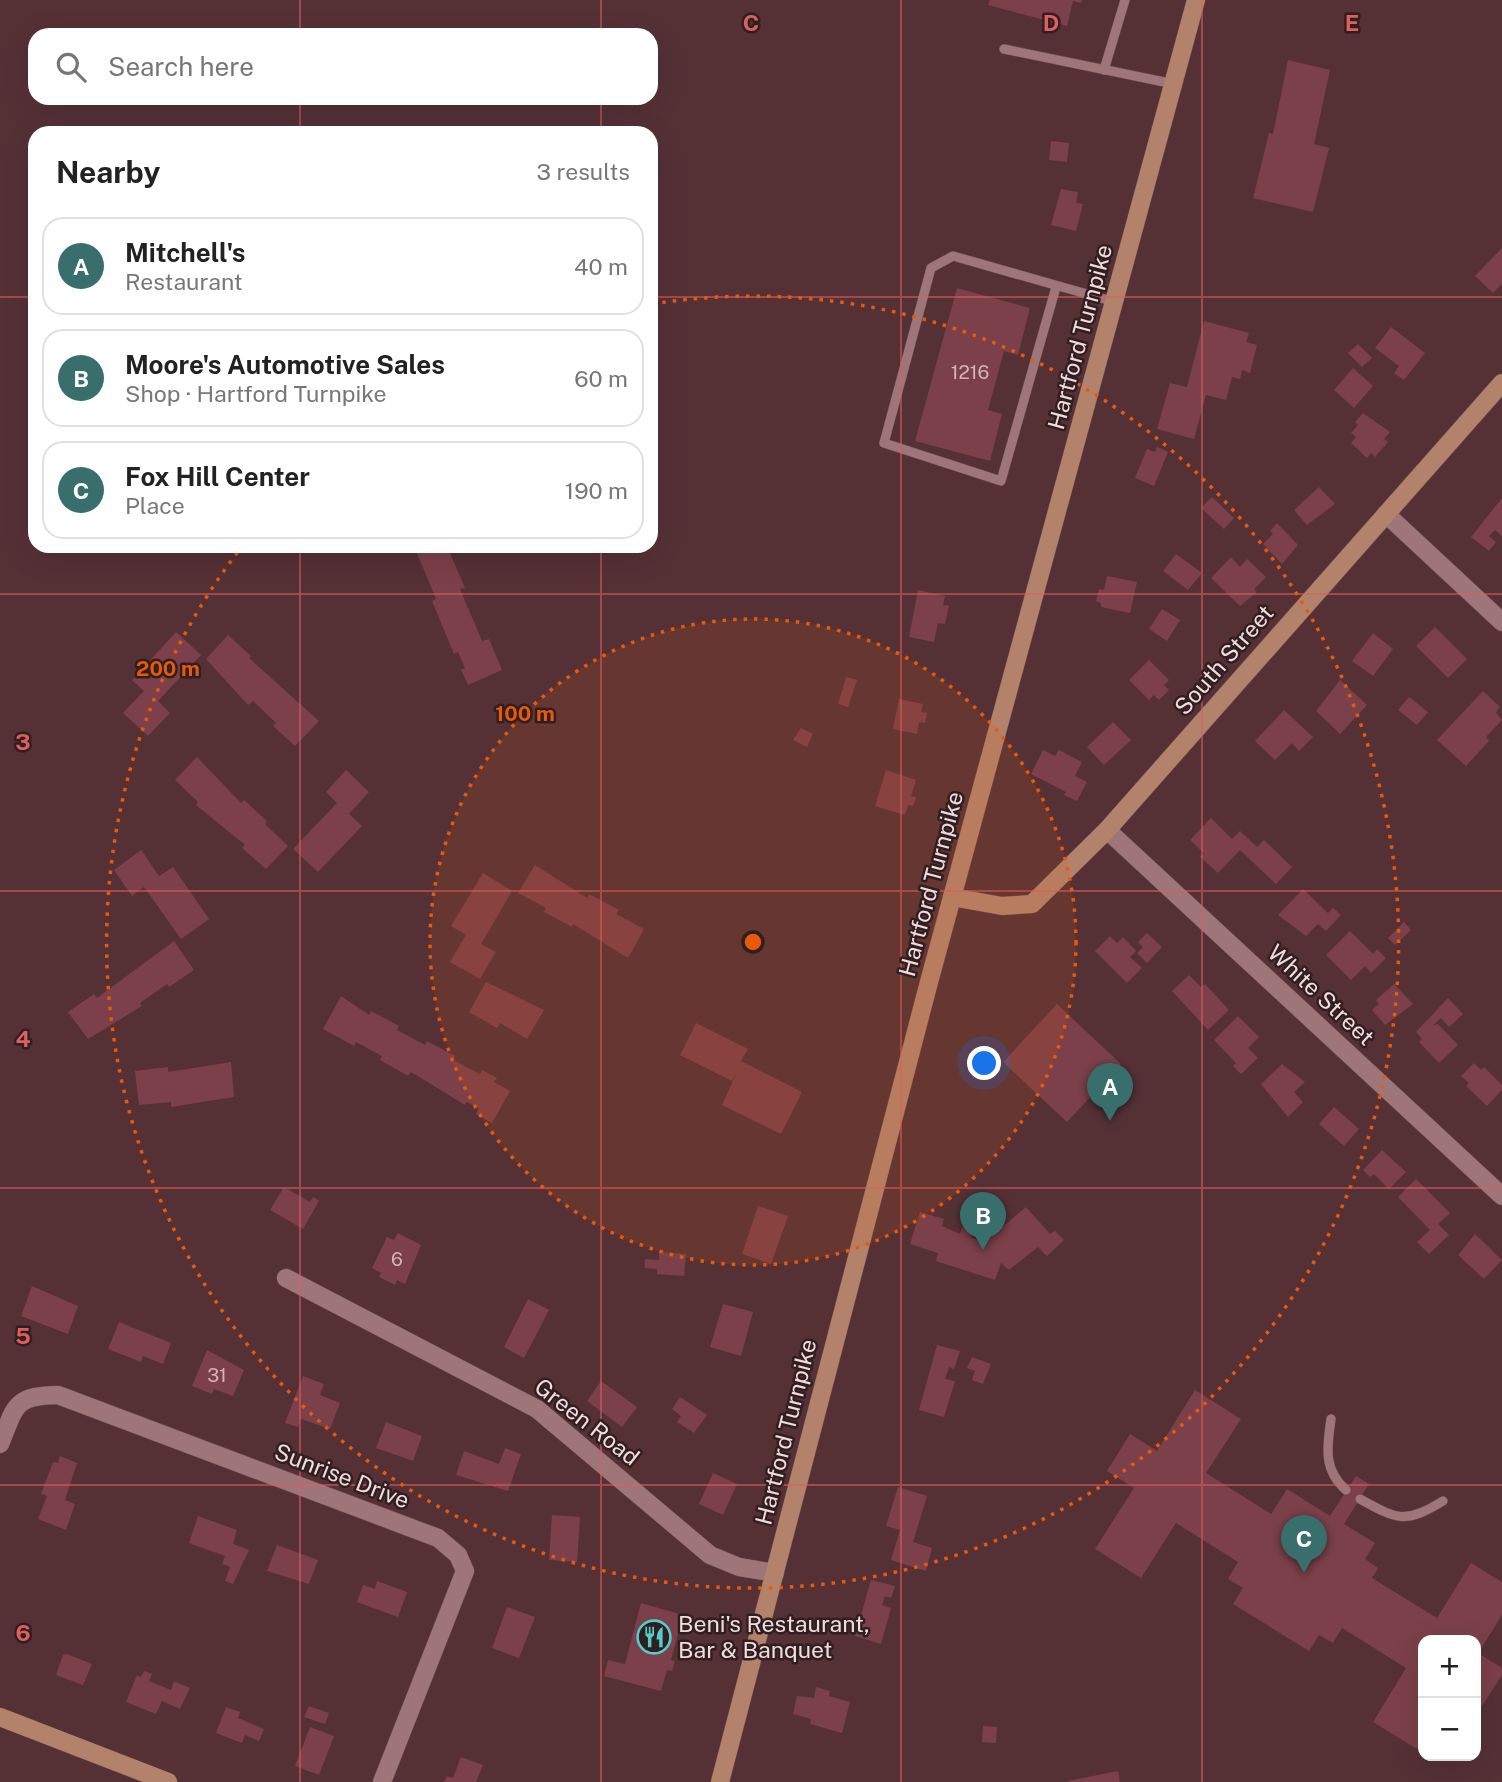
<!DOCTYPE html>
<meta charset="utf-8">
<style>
body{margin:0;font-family:"Public Sans",sans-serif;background:#f2f2f2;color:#222}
.controls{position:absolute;right:21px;bottom:21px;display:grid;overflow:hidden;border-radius:14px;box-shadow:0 7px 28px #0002}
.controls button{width:63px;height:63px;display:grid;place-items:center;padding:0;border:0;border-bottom:2px solid #e0e0e0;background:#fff;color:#222;font:35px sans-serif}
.you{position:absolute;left:985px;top:1064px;width:24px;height:24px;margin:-18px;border:5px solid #fff;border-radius:50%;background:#1a73e8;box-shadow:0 0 0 10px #1a73e833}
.badge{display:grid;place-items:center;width:46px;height:46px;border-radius:50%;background:#386f6d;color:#fff;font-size:23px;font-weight:700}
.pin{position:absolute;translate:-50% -58px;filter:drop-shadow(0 2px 4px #0008)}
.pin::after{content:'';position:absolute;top:37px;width:24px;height:21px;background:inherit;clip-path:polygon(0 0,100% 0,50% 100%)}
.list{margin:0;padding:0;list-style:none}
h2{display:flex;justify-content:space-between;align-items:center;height:91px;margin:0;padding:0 28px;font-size:30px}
h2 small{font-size:23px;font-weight:400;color:#767676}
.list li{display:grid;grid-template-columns:46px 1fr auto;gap:21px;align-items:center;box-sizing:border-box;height:98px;margin:0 14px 14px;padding:0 14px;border:2px solid #e0e0e0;border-radius:21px}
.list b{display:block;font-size:26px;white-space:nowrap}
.list p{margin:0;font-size:23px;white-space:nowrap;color:#767676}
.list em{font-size:23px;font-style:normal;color:#767676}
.icon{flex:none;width:38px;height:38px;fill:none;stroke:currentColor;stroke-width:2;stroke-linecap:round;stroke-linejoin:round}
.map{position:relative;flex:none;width:1502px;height:1782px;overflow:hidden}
.search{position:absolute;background:#fff;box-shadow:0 7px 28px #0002;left:28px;top:28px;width:630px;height:77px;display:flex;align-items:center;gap:18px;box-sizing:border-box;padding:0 24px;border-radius:21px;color:#767676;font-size:26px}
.panel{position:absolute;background:#fff;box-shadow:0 7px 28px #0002;left:28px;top:126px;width:630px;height:427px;border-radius:21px}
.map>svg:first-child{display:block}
.building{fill:#7b4049}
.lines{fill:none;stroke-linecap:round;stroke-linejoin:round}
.lane-casing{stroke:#6d4f53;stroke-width:10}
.street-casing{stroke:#6d4f53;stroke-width:19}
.secondary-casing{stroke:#6d4f53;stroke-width:19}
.lane{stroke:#9e7579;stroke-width:9}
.street{stroke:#9e7579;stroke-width:18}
.secondary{stroke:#b2826b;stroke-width:18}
.grid{fill:none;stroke:#df5e5e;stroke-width:2;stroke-opacity:0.55}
.ring{fill:none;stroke:#e8590c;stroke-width:3.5;stroke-dasharray:3.5 7}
.labels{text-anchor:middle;stroke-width:5;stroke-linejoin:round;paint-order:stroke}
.number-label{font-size:19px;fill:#d5b4b8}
.street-label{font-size:23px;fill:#f3dbdd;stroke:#301f21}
.poi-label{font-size:23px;fill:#f3dbdd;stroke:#301f21;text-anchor:start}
.grid-label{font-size:23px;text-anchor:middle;font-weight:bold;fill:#df5e5e;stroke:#301f21;stroke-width:5;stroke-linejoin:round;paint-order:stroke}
.centre{fill:#e8590c;stroke:#301f21;stroke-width:3.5}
.ring-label{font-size:21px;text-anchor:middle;font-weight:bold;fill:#e8590c;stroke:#301f21;stroke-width:5;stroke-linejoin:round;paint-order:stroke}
</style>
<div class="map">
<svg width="1502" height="1782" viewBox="0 0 1502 1782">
<rect width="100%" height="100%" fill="#553136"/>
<g class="building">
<polygon points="990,0 1082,0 1081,3 1073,1 1067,26 988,5"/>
<polygon points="1288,60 1330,70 1314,144 1329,148 1313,212 1253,198 1269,133 1273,134"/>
<polygon points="1051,141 1069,143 1067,162 1049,160"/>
<polygon points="1061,189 1078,192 1076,203 1083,204 1076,231 1051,225"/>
<polygon points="1502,248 1502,284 1493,293 1475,276"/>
<polygon points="957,288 1030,308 1018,355 1004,351 988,410 1002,414 990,461 915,441"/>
<polygon points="1204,321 1249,333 1246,342 1257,345 1250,373 1242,370 1240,379 1232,377 1226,400 1206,395 1194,439 1157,429 1170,383 1187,387"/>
<polygon points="1391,327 1425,353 1404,380 1394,373 1399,366 1375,348"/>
<polygon points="1358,344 1372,358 1362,367 1348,353"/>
<polygon points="1353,368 1373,386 1354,408 1334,390"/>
<polygon points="1363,413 1390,432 1384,439 1388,442 1375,457 1371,453 1367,458 1351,443 1356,437 1351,433 1358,425 1355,422"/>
<polygon points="1157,447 1168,452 1154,486 1135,478 1147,449 1155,452"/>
<polygon points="1319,487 1335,504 1307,525 1294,510"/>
<polygon points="1212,497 1234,518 1224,529 1201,508"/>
<polygon points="1502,498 1502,536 1495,530 1489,536 1496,542 1489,551 1471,537"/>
<polygon points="1277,523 1298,545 1282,564 1263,544 1273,534 1270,531"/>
<polygon points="414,546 447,546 465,588 460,589 482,641 489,639 502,670 468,685 461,670 465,668 458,652 454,654 432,601 436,599"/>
<polygon points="1176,554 1202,573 1188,590 1163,571"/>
<polygon points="1231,557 1240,567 1247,559 1266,577 1254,589 1257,592 1240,606 1211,578"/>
<polygon points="1107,576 1137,582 1130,613 1101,607 1101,603 1096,601 1099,589 1104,590"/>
<polygon points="918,590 945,596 943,605 949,606 945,624 938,623 934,642 909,637"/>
<polygon points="1162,609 1180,620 1167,641 1149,629"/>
<polygon points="1435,627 1467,659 1448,678 1416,646"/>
<polygon points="176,632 201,655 158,701 170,713 148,736 123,713 144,691 132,680"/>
<polygon points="1373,633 1393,649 1373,676 1352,661"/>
<polygon points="228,635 251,656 249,658 319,721 295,746 273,726 276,723 253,701 248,705 206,659"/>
<polygon points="1149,660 1169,680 1164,685 1169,690 1159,700 1154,695 1149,700 1129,680"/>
<polygon points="846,677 857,680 848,707 838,704"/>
<polygon points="1340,680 1367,705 1340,734 1316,711"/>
<polygon points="1483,691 1500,707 1496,712 1502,720 1486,737 1489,741 1466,766 1437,740"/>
<polygon points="1409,697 1428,712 1417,725 1398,710"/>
<polygon points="899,699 923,704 921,712 927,713 925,723 919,722 917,734 893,729"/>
<polygon points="1284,710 1313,737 1299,751 1292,743 1275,760 1255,741"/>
<polygon points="1113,722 1131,740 1104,765 1087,747"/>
<polygon points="801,728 813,734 807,747 793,740"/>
<polygon points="1043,750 1055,756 1059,750 1082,762 1075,776 1087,782 1077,801 1064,795 1066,792 1031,774"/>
<polygon points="197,757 241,803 244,800 267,821 265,824 288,846 266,869 242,848 245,845 196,805 198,802 175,780"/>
<polygon points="346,770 369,792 349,814 362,826 318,872 293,849 337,803 326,792"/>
<polygon points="886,770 916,780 911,796 916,797 913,806 908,805 905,815 875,806"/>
<polygon points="1211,818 1232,839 1240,831 1257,847 1264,840 1292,867 1276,884 1240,850 1218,873 1200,857 1204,853 1190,840"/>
<polygon points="141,850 159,876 173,867 209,919 181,939 144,887 132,896 114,870"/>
<polygon points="535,865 587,898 589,894 619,910 616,914 644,929 628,958 573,924 572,927 544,912 546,908 518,893"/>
<polygon points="483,873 512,891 481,944 496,952 480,979 450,962 466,935 451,926"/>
<polygon points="1303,889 1328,913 1333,908 1341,915 1326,931 1318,924 1306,936 1278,915"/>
<polygon points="1404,922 1411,930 1395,945 1388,938"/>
<polygon points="1350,931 1373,954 1377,949 1386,958 1371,973 1365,966 1351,980 1326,955"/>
<polygon points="1147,933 1162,947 1147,963 1137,953 1143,947 1138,942"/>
<polygon points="1110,936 1117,943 1123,937 1136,951 1130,957 1142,968 1127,983 1095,951"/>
<polygon points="174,941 194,970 169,987 167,984 140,1003 142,1006 88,1039 68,1012 94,994 97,998"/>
<polygon points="1189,975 1201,987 1205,984 1229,1010 1208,1030 1172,991"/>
<polygon points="486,982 544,1010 527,1039 500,1023 497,1028 469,1012"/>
<polygon points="1394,984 1413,1004 1385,1025 1372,1010 1379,1004 1376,1000"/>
<polygon points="341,996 369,1015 371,1011 399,1026 397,1030 425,1045 427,1041 455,1056 453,1060 480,1074 482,1070 497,1078 494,1082 510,1091 492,1123 476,1114 479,1108 466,1102 465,1105 411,1072 408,1076 380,1060 382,1056 356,1042 354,1046 323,1029"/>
<polygon points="1448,998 1463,1014 1449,1027 1441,1018 1432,1026 1438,1024 1458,1045 1439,1063 1419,1042 1422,1039 1416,1032"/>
<polygon points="1057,1004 1121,1064 1067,1122 1003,1062"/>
<polygon points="1238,1016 1259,1037 1248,1048 1258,1058 1241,1074 1233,1066 1236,1063 1214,1040"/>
<polygon points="696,1023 748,1049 741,1061 802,1092 781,1134 722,1105 737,1072 732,1081 680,1055"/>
<polygon points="231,1062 234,1097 171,1107 171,1102 139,1105 135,1071 168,1067 168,1072"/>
<polygon points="1474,1063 1481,1070 1484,1067 1502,1085 1502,1090 1487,1106 1466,1086 1469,1083 1461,1076"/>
<polygon points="1282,1064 1305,1082 1294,1092 1303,1102 1288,1117 1261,1084"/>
<polygon points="1334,1107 1359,1129 1344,1146 1319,1124"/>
<polygon points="1382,1150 1406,1172 1389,1189 1374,1174 1370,1177 1363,1170"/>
<polygon points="1416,1179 1450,1213 1438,1224 1449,1235 1429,1254 1417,1242 1430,1230 1398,1197"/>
<polygon points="284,1187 310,1202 313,1197 319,1201 303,1229 270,1210"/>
<polygon points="758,1206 788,1216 771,1264 742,1254"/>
<polygon points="1026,1207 1050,1234 1055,1231 1064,1240 1047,1256 1038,1247 1009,1270 1001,1263 995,1280 936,1261 938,1253 910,1244 920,1212 944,1219 942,1226 960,1234 962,1228 971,1231 971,1237 984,1243"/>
<polygon points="398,1233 421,1245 405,1284 397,1280 395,1285 379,1277 381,1273 372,1268 387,1237 394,1240"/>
<polygon points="1475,1234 1502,1260 1484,1279 1458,1255"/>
<polygon points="659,1252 686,1254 684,1276 657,1274 657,1269 645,1268 645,1259 659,1260"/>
<polygon points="32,1286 78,1306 68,1334 21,1316"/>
<polygon points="528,1299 549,1310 524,1358 504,1347"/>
<polygon points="723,1304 753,1312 741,1356 710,1347"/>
<polygon points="119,1322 171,1343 163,1364 143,1356 141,1362 108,1349"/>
<polygon points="937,1345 960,1351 954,1369 949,1367 945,1379 955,1381 944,1417 919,1410"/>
<polygon points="207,1350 244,1370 233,1396 214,1389 212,1394 192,1386"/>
<polygon points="972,1357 991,1364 983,1384 972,1380 975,1371 967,1368"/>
<polygon points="303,1376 324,1384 320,1395 340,1403 330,1429 301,1419 298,1427 285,1423"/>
<polygon points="601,1381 637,1407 622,1427 587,1401"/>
<polygon points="1195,1390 1241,1419 1206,1473 1271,1514 1287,1489 1330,1516 1356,1476 1369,1484 1344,1524 1375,1543 1365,1559 1378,1568 1372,1578 1437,1618 1471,1563 1502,1582 1502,1615 1478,1653 1502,1668 1502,1675 1482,1706 1476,1702 1476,1640 1423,1640 1423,1740 1417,1749 1373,1722 1406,1668 1342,1628 1333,1643 1319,1635 1309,1651 1233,1604 1243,1588 1228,1579 1238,1562 1176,1523 1141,1578 1095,1549 1134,1488 1107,1471 1130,1434 1157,1451"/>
<polygon points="680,1397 707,1415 694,1433 677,1422 681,1416 672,1409"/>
<polygon points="386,1422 422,1436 413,1461 376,1448"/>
<polygon points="505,1448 521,1454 508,1491 456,1475 464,1451 499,1464"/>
<polygon points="60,1456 77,1463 65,1500 75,1504 66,1530 38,1519 47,1496 41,1494 53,1462 58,1463"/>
<polygon points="713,1473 737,1484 723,1515 699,1504"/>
<polygon points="898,1487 927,1496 913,1542 932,1548 926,1571 891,1560 900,1530 886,1526"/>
<polygon points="552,1515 580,1517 577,1562 549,1560"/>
<polygon points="198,1516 237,1530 233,1544 249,1550 233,1584 225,1581 230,1567 222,1564 225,1556 189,1543"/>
<polygon points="277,1545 318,1560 309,1584 267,1571"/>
<polygon points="871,1580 895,1586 891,1598 885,1596 882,1605 891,1608 881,1644 855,1636"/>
<polygon points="377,1581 407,1592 398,1617 357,1602 363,1585 375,1589"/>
<polygon points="641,1603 683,1615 671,1660 675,1661 672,1671 667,1670 661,1691 604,1676 608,1660 625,1664"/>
<polygon points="507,1607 535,1617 519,1658 492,1648"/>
<polygon points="67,1654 92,1664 83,1685 56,1675 63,1655"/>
<polygon points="144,1671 152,1674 149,1681 171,1690 174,1681 190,1688 180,1709 162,1701 156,1714 126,1702 137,1675 141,1677"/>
<polygon points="816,1687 830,1691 829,1696 850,1702 842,1733 810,1724 811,1719 793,1714 797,1696 814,1698"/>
<polygon points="309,1706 329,1713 325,1724 304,1717"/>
<polygon points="226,1707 240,1712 238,1718 264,1729 259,1741 245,1735 242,1743 216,1733"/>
<polygon points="983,1726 997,1727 996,1743 982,1742"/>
<polygon points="310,1727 334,1736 319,1775 295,1766"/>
<polygon points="461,1757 483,1765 476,1782 444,1782 447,1776 453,1778"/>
<polygon points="1118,1771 1120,1782 1068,1782 1068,1781"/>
</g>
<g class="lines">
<defs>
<g id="lane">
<polyline points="1004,49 1174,84"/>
<polyline points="1104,70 1125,0"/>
<polyline points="1056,287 1001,481 884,443 931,268 953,256 1115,302"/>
<path d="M 1331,1419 C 1327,1447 1323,1470 1346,1490"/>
<path d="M 1360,1499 C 1398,1520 1405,1524 1443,1501"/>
</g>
<g id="street">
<polyline points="1386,514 1502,622"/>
<polyline points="1107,830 1502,1196"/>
<polyline points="286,1278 537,1409 710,1555 739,1567 775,1573"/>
<path d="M 0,1444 C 16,1406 13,1396 58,1395 L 438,1538 L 458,1555 L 465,1571 L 382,1782"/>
</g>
<g id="secondary">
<polyline points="952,897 1002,906 1032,904 1107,830 1502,383"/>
<polyline points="0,1717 168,1782"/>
<polyline points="720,1782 929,982 1196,0"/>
</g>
</defs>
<use href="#lane" class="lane-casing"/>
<use href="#street" class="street-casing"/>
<use href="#secondary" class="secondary-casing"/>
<use href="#lane" class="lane"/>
<use href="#street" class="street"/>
<use href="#secondary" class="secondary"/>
</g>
<path class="grid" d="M 300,0 L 300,35M 601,0 L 601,35M 901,0 L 901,1782M 1202,0 L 1202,1782M 300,98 L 300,133M 601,98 L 601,133M 0,297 L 35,297M 651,297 L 1502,297M 300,546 L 300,1782M 601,546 L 601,1782M 0,594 L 1502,594M 0,891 L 1502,891M 0,1188 L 1502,1188M 0,1485 L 1502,1485"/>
<circle cx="753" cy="942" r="323" fill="#e8590c" fill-opacity=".12"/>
<g class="ring">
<circle cx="753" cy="942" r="323"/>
<path d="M652 304A646 646 0 1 1 240 549"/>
</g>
<defs>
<symbol id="restaurant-ring" viewBox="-11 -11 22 22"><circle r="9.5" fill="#301f21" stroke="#54cdc8" stroke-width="1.5"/><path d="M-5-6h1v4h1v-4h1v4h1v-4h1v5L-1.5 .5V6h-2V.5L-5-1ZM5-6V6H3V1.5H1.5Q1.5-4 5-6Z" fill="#54cdc8"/></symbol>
</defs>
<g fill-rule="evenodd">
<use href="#restaurant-ring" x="635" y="1618" width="38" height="38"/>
</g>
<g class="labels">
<g class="number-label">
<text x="970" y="379">1216</text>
<text x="397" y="1266">6</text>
<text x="217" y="1382">31</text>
</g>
<g class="street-label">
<text transform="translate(1080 337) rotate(-75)" y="8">Hartford Turnpike</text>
<text transform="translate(1224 660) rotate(-49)" y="8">South Street</text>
<text transform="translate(931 884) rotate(-75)" y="8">Hartford Turnpike</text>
<text transform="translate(1321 995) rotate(43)" y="8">White Street</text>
<text transform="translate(587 1422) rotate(38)" y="8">Green Road</text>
<text transform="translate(786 1432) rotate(-76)" y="8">Hartford Turnpike</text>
<text transform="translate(342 1476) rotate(21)" y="8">Sunrise Drive</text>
</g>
<g class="poi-label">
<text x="678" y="1632">Beni's Restaurant,<tspan x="678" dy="26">Bar &amp; Banquet</tspan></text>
</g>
</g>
<g class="grid-label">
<text x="751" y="31">C</text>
<text x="1051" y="31">D</text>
<text x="1352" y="31">E</text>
<text x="23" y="750">3</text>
<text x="23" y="1047">4</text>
<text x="23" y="1344">5</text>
<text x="23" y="1641">6</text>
</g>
<circle cx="753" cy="942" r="10" class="centre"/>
<g class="ring-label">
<text x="168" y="676">200 m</text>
<text x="525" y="721">100 m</text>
</g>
</svg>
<div class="controls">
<button>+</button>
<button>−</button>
</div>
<div class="you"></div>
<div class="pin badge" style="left:1110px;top:1121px">A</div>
<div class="pin badge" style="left:983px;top:1250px">B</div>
<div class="pin badge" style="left:1304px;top:1573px">C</div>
<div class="search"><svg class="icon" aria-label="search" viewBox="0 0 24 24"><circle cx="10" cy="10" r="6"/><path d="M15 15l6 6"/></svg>Search here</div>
<section class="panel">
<h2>Nearby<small>3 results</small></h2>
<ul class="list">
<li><span class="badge">A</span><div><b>Mitchell's</b><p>Restaurant</p></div><em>40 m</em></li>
<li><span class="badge">B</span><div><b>Moore's Automotive Sales</b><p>Shop · Hartford Turnpike</p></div><em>60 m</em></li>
<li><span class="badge">C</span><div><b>Fox Hill Center</b><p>Place</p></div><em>190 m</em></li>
</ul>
</section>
</div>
